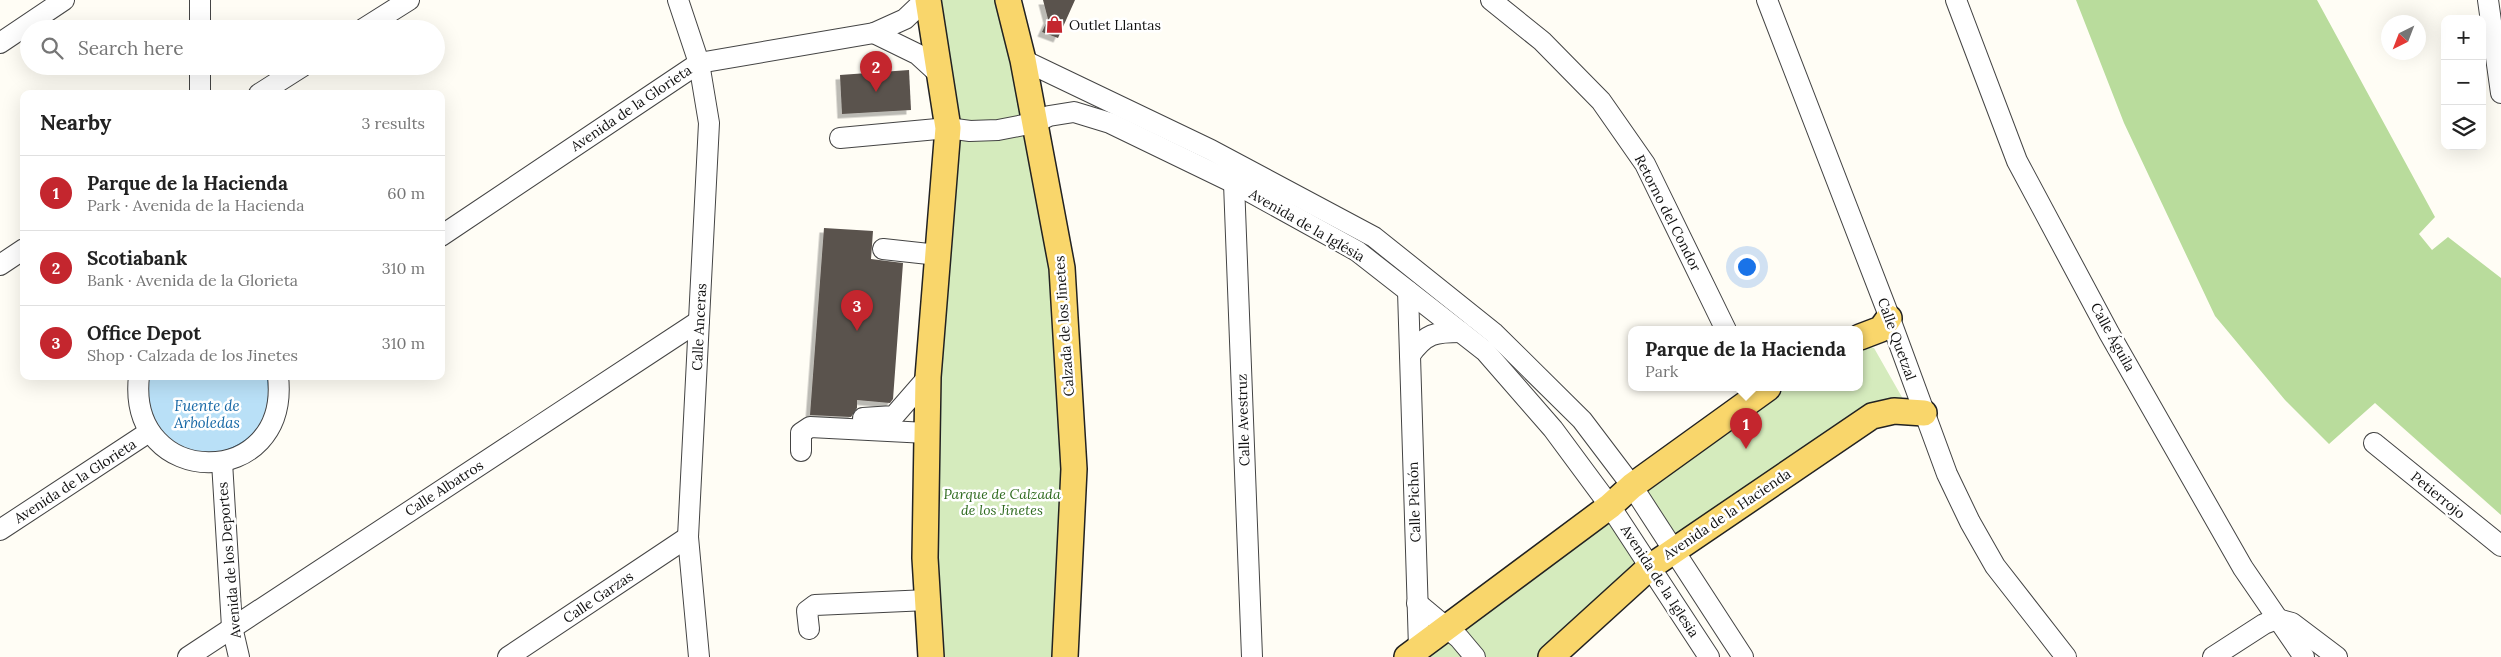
<!DOCTYPE html>
<meta charset="utf-8">
<style>
body{margin:0;font-family:Lora,serif;background:#f6f6f6;color:#222}
.controls{position:absolute;right:15px;top:15px;display:grid;overflow:hidden;border-radius:10px;box-shadow:0 5px 20px #0002}
.controls button{width:45px;height:45px;display:grid;place-items:center;padding:0;border:0;border-bottom:1px solid #e0e0e0;background:#fff;color:#222;font:25px sans-serif}
.compass{position:absolute;left:2381px;top:15px;width:45px;height:45px;border-radius:50%;background:#fff;box-shadow:0 5px 20px #0002;rotate:222deg}
.you{position:absolute;left:1746px;top:266px;width:18px;height:18px;margin:-12px;border:4px solid #fff;border-radius:50%;background:#1a73e8;box-shadow:0 0 0 8px #1a73e833}
.badge{display:grid;place-items:center;width:32px;height:32px;border-radius:50%;background:#c4262e;color:#fff;font-size:16px;font-weight:700}
.pin{position:absolute;translate:-50% -41px;filter:drop-shadow(0 1px 2px #0008)}
.pin::after{content:'';position:absolute;top:26px;width:18px;height:15px;background:inherit;clip-path:polygon(0 0,100% 0,50% 100%)}
.popup{position:absolute;left:1628px;top:326px;width:235px;height:65px;box-sizing:border-box;display:grid;place-content:center;border-radius:10px;background:#fff;filter:drop-shadow(0 1px 4px #0005);font-size:16px;white-space:nowrap;color:#767676}
.popup b{font-size:19px;color:#222}
.popup::after{content:'';position:absolute;left:50%;top:100%;margin-left:-10px;border:10px solid transparent;border-top-color:#fff}
.list{margin:0;padding:0;list-style:none}
h2{display:flex;justify-content:space-between;align-items:center;height:65px;margin:0;padding:0 20px;font-size:21px}
h2 small{font-size:16px;font-weight:400;color:#767676}
.list li{display:grid;grid-template-columns:32px 1fr auto;gap:15px;align-items:center;box-sizing:border-box;height:75px;padding:0 20px;border-top:1px solid #e0e0e0}
.list b{display:block;font-size:19px;white-space:nowrap}
.list p{margin:0;font-size:16px;white-space:nowrap;color:#767676}
.list em{font-size:16px;font-style:normal;color:#767676}
.icon{flex:none;width:28px;height:28px;fill:none;stroke:currentColor;stroke-width:2;stroke-linecap:round;stroke-linejoin:round}
.map{position:relative;flex:none;width:2501px;height:657px;overflow:hidden}
.search{position:absolute;background:#fff;box-shadow:0 5px 20px #0002;left:20px;top:20px;width:425px;height:55px;display:flex;align-items:center;gap:12px;box-sizing:border-box;padding:0 18px;border-radius:28px;color:#767676;font-size:19px}
.panel{position:absolute;background:#fff;box-shadow:0 5px 20px #0002;left:20px;top:90px;width:425px;height:290px;border-radius:10px}
.map>svg:first-child{display:block}
.green{fill:#d5ebbd}
.forest{fill:#b9dc9c}
.water{fill:#b9e0f7;stroke:#3f96cf}
.building{fill:#5a524d;filter:url(#shadow)}
.lines{fill:none;stroke-linecap:round;stroke-linejoin:round}
.minor-casing{stroke:#444;stroke-width:22}
.major-casing{stroke:#222;stroke-width:28}
.minor{stroke:#fff;stroke-width:20}
.major{stroke:#f9d66b;stroke-width:25}
.labels{text-anchor:middle;stroke-width:5;stroke-linejoin:round;paint-order:stroke}
.poi-label{font-size:14px;fill:#111;stroke:#fff;text-anchor:start}
.street-label{font-size:14px;fill:#111;stroke:#fff}
.park-label{font-size:14px;font-style:italic;fill:#2f6b1f;stroke:#fff}
.water-label{font-size:15px;font-style:italic;fill:#1768a6;stroke:#fff}
</style>
<div class="map">
<svg width="2501" height="657" viewBox="0 0 2501 657">
<defs>
<filter id="shadow"><feDropShadow dx="-4.5" dy="4.5" stdDeviation="0" flood-color="#0004"/></filter>
</defs>
<rect width="100%" height="100%" fill="#fffdf5"/>
<g class="green">
<polygon points="929,0 1007,0 1062,268 1072,657 934,657 929,559 948,206"/>
<polygon points="1860,345 1874,348 1907,406 1879,405 1856,411 1676,542 1637,487 1774,388 1860,388"/>
<polygon points="1610,510 1647,566 1547,657 1479,657 1454,629"/>
<polygon points="1448,632 1470,657 1413,657"/>
</g>
<polygon class="forest" points="2076,0 2317,0 2435,217 2419,234 2432,250 2448,237 2501,278 2501,515 2375,403 2329,444 2285,400 2215,316 2124,123"/>
<path class="water" d="M 146,376 L 267,376 C 269,390 270,401 265,414 C 252,451 196,468 167,439 C 163,435 160,428 156,423 C 153,418 148,412 146,407 C 144,398 146,385 146,376 Z"/>
<g class="building">
<polygon points="1043,0 1075,0 1058,38 1042,32 1048,19"/>
<polygon points="909,70 911,110 842,114 840,75"/>
<polygon points="824,228 873,231 871,259 903,263 893,399 890,403 857,400 857,408 851,417 810,415"/>
</g>
<g class="lines">
<defs>
<g id="minor">
<polyline points="678,0 699,63 709,123 688,537 699,657"/>
<polyline points="1491,0 1542,41 1601,101 1645,164 1726,330"/>
<polyline points="1767,0 1886,308 1947,474 1970,522 1995,566 2066,657"/>
<polyline points="1956,0 2017,161 2109,333 2243,568 2304,657"/>
<polyline points="2488,0 2501,93"/>
<polyline points="200,29 200,0"/>
<polyline points="363,29 409,0"/>
<polyline points="874,33 917,54 941,76"/>
<polyline points="0,43 64,0"/>
<polyline points="1023,60 1211,150 1374,237 1494,333 1582,420 1632,486 1743,657"/>
<polyline points="200,94 200,66"/>
<polyline points="259,94 303,66"/>
<polyline points="840,138 948,128 970,131 998,130 1034,123 1049,116 1074,112 1110,123 1234,183 1357,251 1485,351 1553,429 1610,506 1709,657"/>
<polyline points="1234,183 1252,657"/>
<polyline points="441,236 699,63 874,33 905,19 925,0"/>
<polyline points="883,249 938,255"/>
<polyline points="0,265 24,249"/>
<polyline points="1408,291 1419,648"/>
<path d="M 1410,355 C 1426,333 1435,332 1461,332"/>
<path d="M 139,376 C 126,490 291,492 278,376"/>
<polyline points="863,418 894,416 928,377"/>
<polyline points="2374,443 2501,546"/>
<polyline points="801,451 801,433 810,427 927,433"/>
<polyline points="222,462 232,627 239,657"/>
<polyline points="0,530 149,432"/>
<polyline points="1417,603 1459,638 1475,657"/>
<polyline points="2281,620 2292,623 2337,657"/>
<polyline points="809,629 807,611 815,605 928,600"/>
<polyline points="188,657 699,321"/>
<polyline points="508,657 688,537"/>
<polyline points="2213,657 2264,624 2277,619"/>
</g>
<g id="major">
<polyline points="928,0 948,128 928,377 925,558 931,657"/>
<polyline points="1008,0 1023,60 1062,268 1074,469 1065,657"/>
<polyline points="1860,337 1881,329 1889,318"/>
<polyline points="1407,657 1610,506 1632,486 1768,388"/>
<polyline points="1551,657 1650,567 1872,416 1894,411 1924,413"/>
</g>
</defs>
<use href="#minor" class="minor-casing"/>
<use href="#major" class="major-casing"/>
<use href="#minor" class="minor"/>
<use href="#major" class="major"/>
</g>
<defs>
<symbol id="shop-bare" viewBox="-9 -9 18 18"><path d="M-5-2.5h2.3a2.7 3.5 0 0 1 5.4 0H5L5.5 6h-11ZM-1.5-2.5h3a1.5 2.3 0 0 0-3 0Z" fill="#c4262e" stroke="#fff" stroke-width="2.5" paint-order="stroke"/></symbol>
</defs>
<g fill-rule="evenodd">
<use href="#shop-bare" x="1042" y="12" width="25" height="25"/>
</g>
<g class="labels">
<g class="poi-label">
<text x="1069" y="30">Outlet Llantas</text>
</g>
<g class="street-label">
<text transform="translate(631 108) rotate(-34)" y="5">Avenida de la Glorieta</text>
<text transform="translate(1668 213) rotate(63)" y="5">Retorno del Condor</text>
<text transform="translate(1307 225) rotate(30)" y="5">Avenida de la Iglésia</text>
<text transform="translate(1064 326) rotate(-94)" y="5">Calzada de los Jinetes</text>
<text transform="translate(699 327) rotate(-87)" y="5">Calle Anceras</text>
<text transform="translate(2113 337) rotate(61)" y="5">Calle Águila</text>
<text transform="translate(1897 339) rotate(70)" y="5">Calle Quetzal</text>
<text transform="translate(1243 420) rotate(-92)" y="5">Calle Avestruz</text>
<text transform="translate(75 481) rotate(-33)" y="5">Avenida de la Glorieta</text>
<text transform="translate(444 488) rotate(-33)" y="5">Calle Albatros</text>
<text transform="translate(2438 495) rotate(39)" y="5">Petierrojo</text>
<text transform="translate(1414 502) rotate(-92)" y="5">Calle Pichón</text>
<text transform="translate(1727 514) rotate(-34)" y="5">Avenida de la Hacienda</text>
<text transform="translate(229 560) rotate(-95)" y="5">Avenida de los Deportes</text>
<text transform="translate(1660 581) rotate(57)" y="5">Avenida de la Iglesia</text>
<text transform="translate(598 597) rotate(-34)" y="5">Calle Garzas</text>
</g>
<g class="park-label">
<text x="1002" y="499">Parque de Calzada<tspan x="1002" dy="16">de los Jinetes</tspan></text>
</g>
<g class="water-label">
<text x="207" y="411">Fuente de<tspan x="207" dy="17">Arboledas</tspan></text>
</g>
</g>
</svg>
<div class="controls">
<button>+</button>
<button>−</button>
<button><svg class="icon" aria-label="layers" viewBox="0 0 24 24"><path d="M12 4l9 5-9 5-9-5zM3 14l9 5 9-5"/></svg></button>
</div>
<svg class="compass" viewBox="-18 -18 36 36"><path d="M0-13l5 13h-10z" fill="#e53935"/><path d="M0 13l5-13h-10z" fill="#767676"/></svg>
<div class="you"></div>
<div class="pin badge" style="left:1746px;top:449px">1</div>
<div class="popup"><b>Parque de la Hacienda</b>Park</div>
<div class="pin badge" style="left:876px;top:92px">2</div>
<div class="pin badge" style="left:857px;top:331px">3</div>
<div class="search"><svg class="icon" aria-label="search" viewBox="0 0 24 24"><circle cx="10" cy="10" r="6"/><path d="M15 15l6 6"/></svg>Search here</div>
<section class="panel">
<h2>Nearby<small>3 results</small></h2>
<ul class="list">
<li><span class="badge">1</span><div><b>Parque de la Hacienda</b><p>Park · Avenida de la Hacienda</p></div><em>60 m</em></li>
<li><span class="badge">2</span><div><b>Scotiabank</b><p>Bank · Avenida de la Glorieta</p></div><em>310 m</em></li>
<li><span class="badge">3</span><div><b>Office Depot</b><p>Shop · Calzada de los Jinetes</p></div><em>310 m</em></li>
</ul>
</section>
</div>
